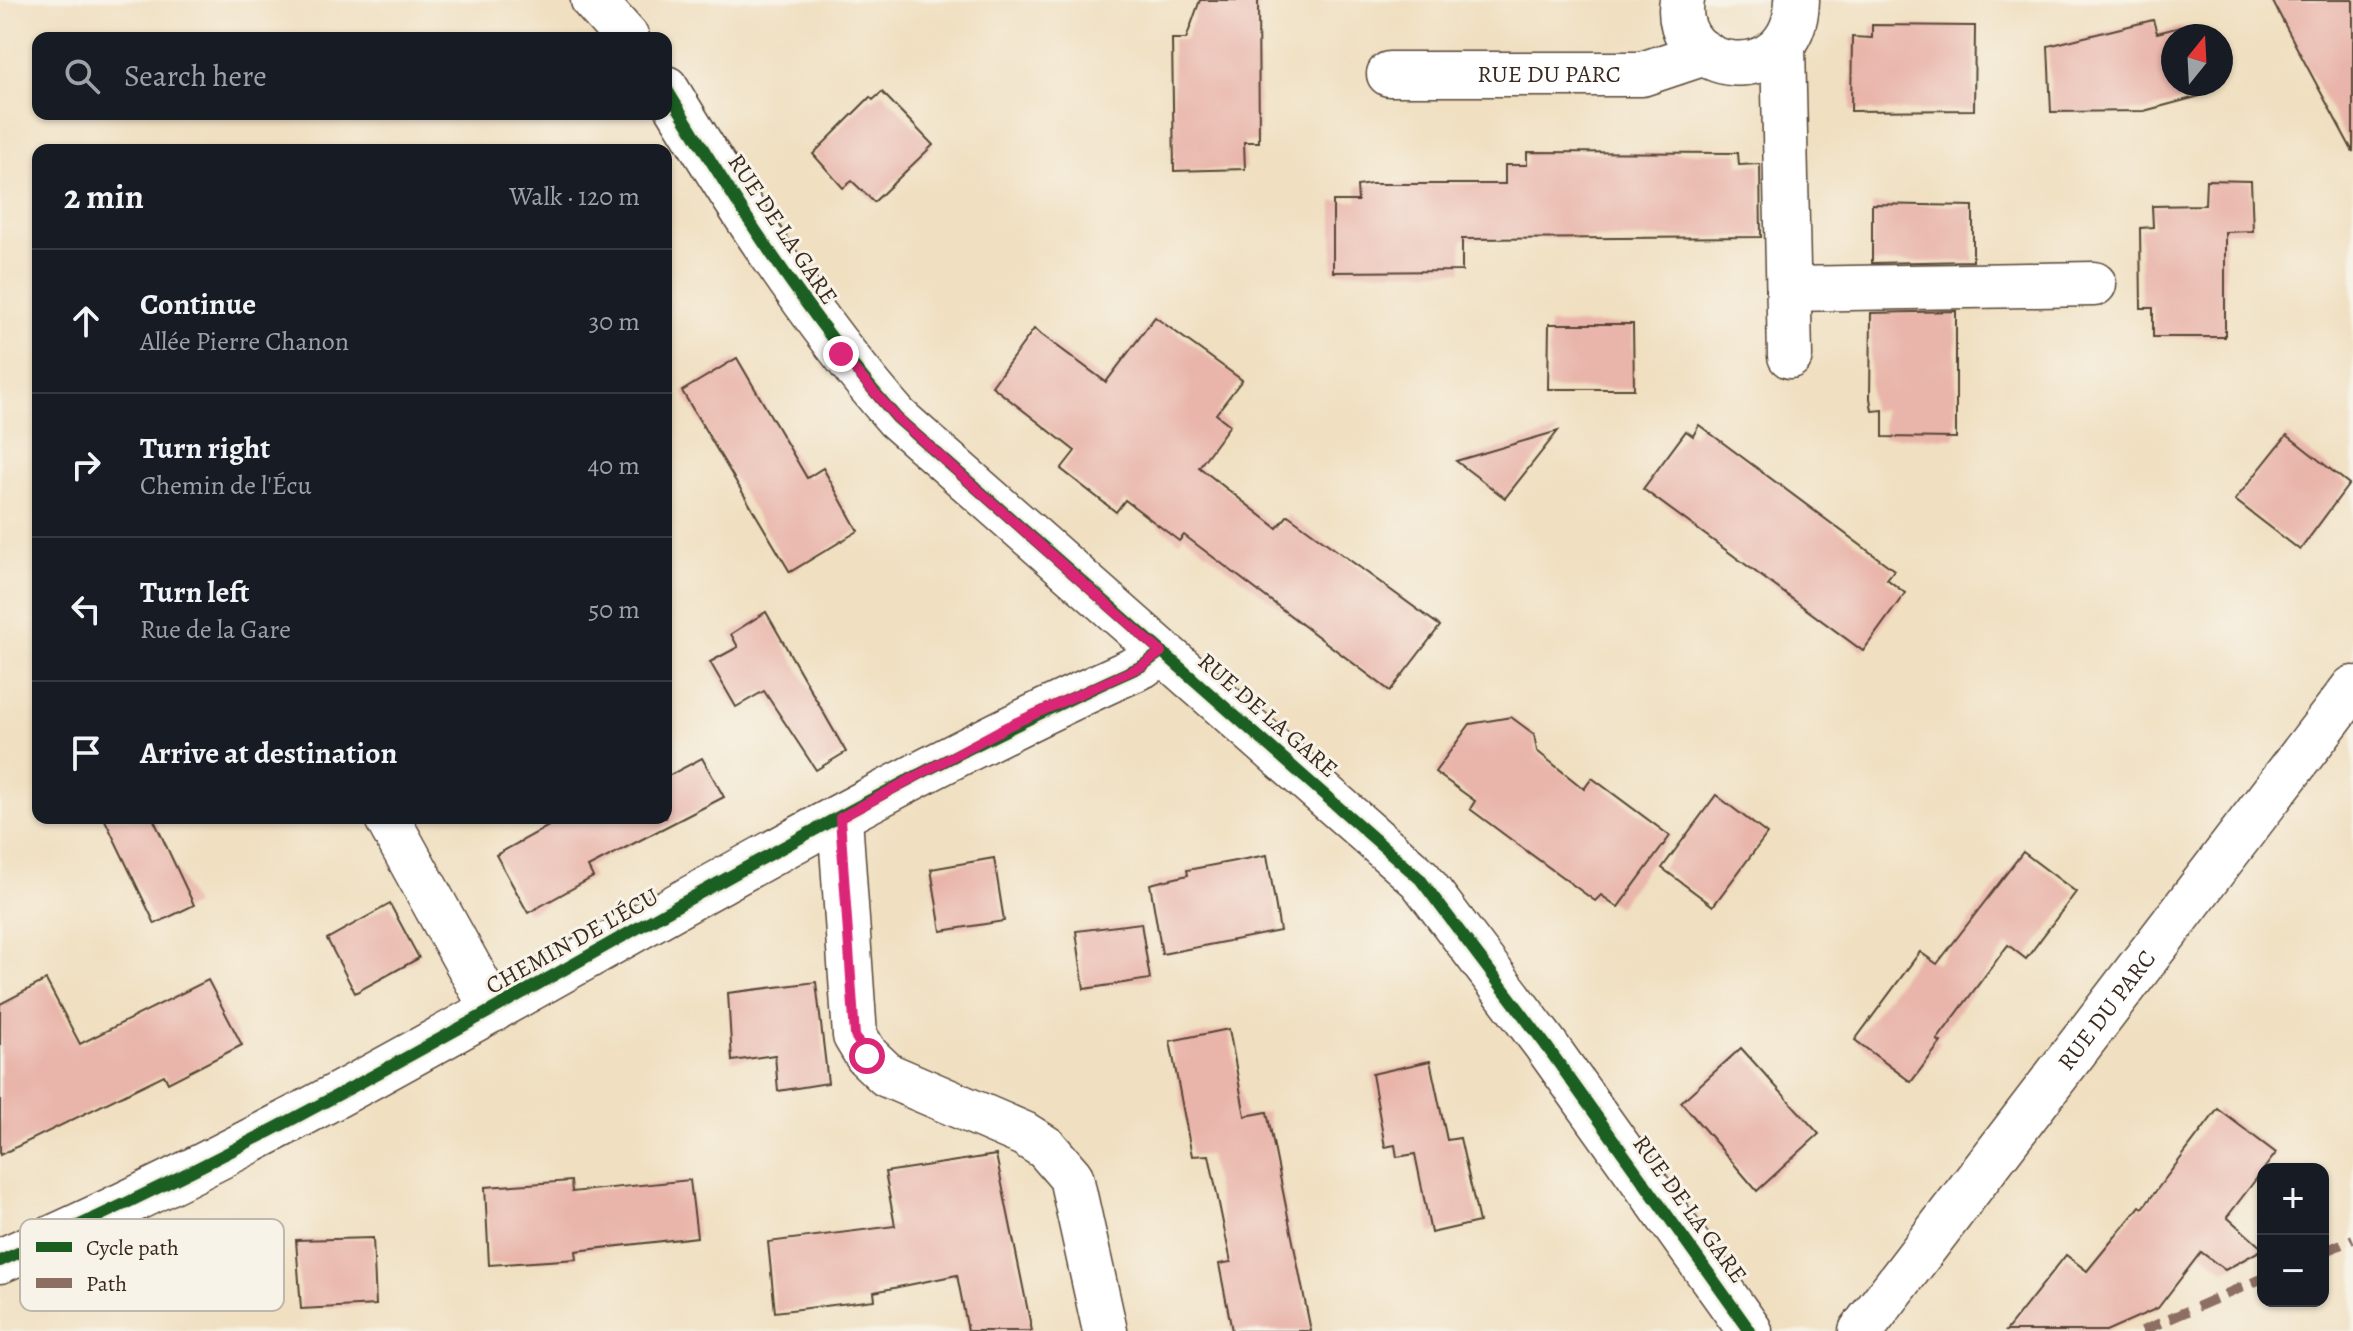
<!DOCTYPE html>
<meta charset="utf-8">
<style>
body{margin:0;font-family:Alegreya,serif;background:#20242c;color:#f1f3f6}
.controls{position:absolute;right:24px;bottom:24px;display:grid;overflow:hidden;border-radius:16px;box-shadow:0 2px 6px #0004}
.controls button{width:72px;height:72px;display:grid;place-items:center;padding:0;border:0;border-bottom:2px solid #363941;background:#171b24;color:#f1f3f6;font:40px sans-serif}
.compass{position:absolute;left:2161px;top:24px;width:72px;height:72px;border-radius:50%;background:#171b24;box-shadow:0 2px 6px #0004;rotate:18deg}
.stop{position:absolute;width:24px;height:24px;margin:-18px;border:6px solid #db2777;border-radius:50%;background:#fff}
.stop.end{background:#db2777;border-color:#fff;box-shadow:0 2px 8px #0008}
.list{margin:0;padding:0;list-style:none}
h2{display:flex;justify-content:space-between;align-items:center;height:104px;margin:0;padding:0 32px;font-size:34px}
h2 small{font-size:26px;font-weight:400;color:#9ea1a6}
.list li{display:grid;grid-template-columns:52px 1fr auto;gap:24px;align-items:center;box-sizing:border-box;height:144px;padding:0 32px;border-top:2px solid #363941}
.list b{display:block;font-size:30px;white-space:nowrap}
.list p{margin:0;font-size:26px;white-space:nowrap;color:#9ea1a6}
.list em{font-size:26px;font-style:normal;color:#9ea1a6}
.icon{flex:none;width:44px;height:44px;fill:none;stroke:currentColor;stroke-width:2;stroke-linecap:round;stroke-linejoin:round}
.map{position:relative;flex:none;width:2353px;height:1331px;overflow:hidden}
.search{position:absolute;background:#171b24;box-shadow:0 2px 6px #0004;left:32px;top:32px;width:640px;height:88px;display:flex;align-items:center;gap:20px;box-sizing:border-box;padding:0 28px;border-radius:16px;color:#9ea1a6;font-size:30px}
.panel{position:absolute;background:#171b24;box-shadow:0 2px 6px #0004;left:32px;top:144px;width:640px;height:680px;border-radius:16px}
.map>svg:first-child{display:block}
.building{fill:#e9b5aa}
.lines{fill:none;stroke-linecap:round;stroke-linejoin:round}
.minor-casing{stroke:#564536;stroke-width:47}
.minor{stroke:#fff;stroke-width:44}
.quiet{stroke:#8d6e63;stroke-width:10;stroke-dasharray:20 10;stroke-linecap:butt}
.cycleway-casing{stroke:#f7f3e8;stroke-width:17}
.cycleway{stroke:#1b5e20;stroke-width:12}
.route{stroke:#db2777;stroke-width:10}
.labels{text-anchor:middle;stroke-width:6;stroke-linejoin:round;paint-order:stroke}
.street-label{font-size:24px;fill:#3b2a1e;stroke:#f7f3e8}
.key{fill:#f7f3e8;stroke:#bfb7ab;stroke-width:2}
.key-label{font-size:22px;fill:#3b2a1e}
</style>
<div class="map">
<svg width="2353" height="1331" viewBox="0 0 2353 1331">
<rect width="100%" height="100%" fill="#f7f3e8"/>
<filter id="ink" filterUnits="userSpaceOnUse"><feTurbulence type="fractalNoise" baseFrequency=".0125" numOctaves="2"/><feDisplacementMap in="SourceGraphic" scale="16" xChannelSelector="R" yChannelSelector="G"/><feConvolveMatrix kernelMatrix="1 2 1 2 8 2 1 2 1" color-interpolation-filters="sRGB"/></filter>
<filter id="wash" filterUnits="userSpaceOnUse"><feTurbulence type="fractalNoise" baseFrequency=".006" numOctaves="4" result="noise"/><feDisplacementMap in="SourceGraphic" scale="32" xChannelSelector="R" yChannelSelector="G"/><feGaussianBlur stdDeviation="1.8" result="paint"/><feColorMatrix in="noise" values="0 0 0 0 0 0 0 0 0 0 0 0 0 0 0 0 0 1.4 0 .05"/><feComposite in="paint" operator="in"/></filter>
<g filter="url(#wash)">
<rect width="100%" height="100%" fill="#f0dfc0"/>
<g id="blocks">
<g class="building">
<polygon points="1200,0 1258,0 1259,142 1244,142 1245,169 1174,171 1172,39 1186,39"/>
<polygon points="2272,0 2353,0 2353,152 2297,48"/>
<polygon points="2153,20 2157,33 2184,26 2186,36 2173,36 2173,84 2197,84 2200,96 2144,111 2051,112 2048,46"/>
<polygon points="1872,25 1975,26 1974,110 1851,111 1852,37 1872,38"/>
<polygon points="882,92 933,145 874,202 852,181 843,188 813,154 870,97 873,100"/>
<polygon points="1527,152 1738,153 1739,165 1760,164 1761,237 1462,239 1462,271 1333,272 1333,201 1358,201 1357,186 1371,184 1505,184 1505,165 1527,165"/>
<polygon points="2206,180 2251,181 2253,231 2225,232 2225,337 2153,337 2153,308 2141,308 2140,228 2153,227 2152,206 2205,205"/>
<polygon points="1872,204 1973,206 1973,261 1872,263"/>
<polygon points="1956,311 1956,438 1883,437 1883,410 1872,411 1870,398 1871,313"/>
<polygon points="1155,317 1242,380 1216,414 1230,425 1199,467 1277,528 1288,515 1440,626 1390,691 1184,535 1179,541 1125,500 1116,512 1061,469 1075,451 992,386 1034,329 1106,382"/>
<polygon points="1549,324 1633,324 1634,389 1548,389"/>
<polygon points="737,358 807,478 823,468 858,531 790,572 682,391"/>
<polygon points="1699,425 1894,570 1887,579 1905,593 1863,651 1643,489 1686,431 1693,436"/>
<polygon points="1558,431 1505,498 1456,461"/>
<polygon points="2287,435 2349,484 2300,550 2235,500"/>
<polygon points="766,612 846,752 816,770 764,691 736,707 710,662 738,647 731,634"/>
<polygon points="1511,717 1534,734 1537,751 1584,789 1592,778 1670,836 1618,907 1601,895 1595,901 1513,841 1470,809 1475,801 1435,772 1470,724"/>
<polygon points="702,758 724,797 588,867 593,877 528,913 496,855 563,818 666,818 666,777"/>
<polygon points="1716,795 1767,834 1713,906 1662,868"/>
<polygon points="104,818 153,818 194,905 155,924"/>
<polygon points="2023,852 2076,892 2026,959 2008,945 1937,1040 1941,1042 1911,1082 1855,1040 1920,952 1937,964"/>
<polygon points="1267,855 1280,931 1162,954 1150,884 1188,875 1187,870"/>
<polygon points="994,858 1004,921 941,931 931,869"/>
<polygon points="390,904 419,958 355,993 327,939"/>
<polygon points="1141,923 1150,979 1084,989 1076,931"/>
<polygon points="46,980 80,1044 208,980 242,1045 168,1083 164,1075 0,1155 0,1004"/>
<polygon points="816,982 828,1083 778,1091 775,1055 732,1061 728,993"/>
<polygon points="1229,1029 1245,1116 1267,1112 1311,1331 1232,1331 1219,1264 1231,1262 1209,1155 1192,1156 1170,1041"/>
<polygon points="1741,1048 1819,1134 1757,1191 1681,1102"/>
<polygon points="1430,1061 1447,1140 1460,1138 1479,1222 1431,1233 1415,1154 1397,1157 1395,1145 1385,1147 1372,1074"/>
<polygon points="2218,1109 2276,1153 2227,1217 2263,1249 2225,1270 2201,1252 2158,1308 2106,1331 2006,1331 2066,1255 2087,1271 2140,1206 2143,1208"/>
<polygon points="996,1155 1032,1331 968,1331 957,1275 874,1292 875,1300 775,1312 768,1242 895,1226 885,1172"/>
<polygon points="690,1180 697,1237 576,1251 577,1259 489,1265 485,1187 571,1181 572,1192"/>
<polygon points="373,1238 376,1305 301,1309 296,1240"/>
</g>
</g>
</g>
<g filter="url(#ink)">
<use href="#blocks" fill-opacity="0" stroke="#564536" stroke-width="2"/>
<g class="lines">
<defs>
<g id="minor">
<polyline points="593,0 627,38"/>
<path d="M 1682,0 C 1669,75 1795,94 1797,0"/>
<polyline points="1783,46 1790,356"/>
<path id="s1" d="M 1389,74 L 1642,74 L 1705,53"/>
<path d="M 666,88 C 736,204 808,316 897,418 L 1420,879 L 1545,1044 L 1750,1331"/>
<polyline points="1789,289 2094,284"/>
<polyline points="387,818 493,1010"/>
<polyline points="840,818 855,1036 867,1056 887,1075 1024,1134 1046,1148 1071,1177 1105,1331"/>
<path d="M 0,1261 C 395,1090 750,841 1142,666 L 1161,652"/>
<path id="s2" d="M 1861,1331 L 2353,688"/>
</g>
</defs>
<use href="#minor" class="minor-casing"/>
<use href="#minor" class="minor"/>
<g class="quiet">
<polyline points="2323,1252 2353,1239"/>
<polyline points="2142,1331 2263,1278"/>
</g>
<defs>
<g id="cycleway">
<path d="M 666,88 C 736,204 808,316 897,418 L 1420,879 L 1545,1044 L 1750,1331"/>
<path d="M 0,1261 C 395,1090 750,841 1142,666 L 1161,652"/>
</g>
</defs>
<use href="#cycleway" class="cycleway-casing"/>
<use href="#cycleway" class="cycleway"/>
</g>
</g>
<g class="lines" filter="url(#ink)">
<polyline class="route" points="841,354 897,418 1161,652 1142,666 1008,726 840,818 855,1036 867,1056"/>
</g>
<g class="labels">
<g class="street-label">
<text dy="8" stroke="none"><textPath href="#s1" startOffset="160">RUE DU PARC</textPath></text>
<text transform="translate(783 229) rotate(56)" y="8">RUE DE LA GARE</text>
<text transform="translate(1268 715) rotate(41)" y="8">RUE DE LA GARE</text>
<text transform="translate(572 941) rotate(-29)" y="8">CHEMIN DE L'ÉCU</text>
<text dy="8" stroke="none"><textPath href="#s2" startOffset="404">RUE DU PARC</textPath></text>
<text transform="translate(1690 1209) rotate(54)" y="8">RUE DE LA GARE</text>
</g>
</g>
<rect x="20" y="1219" width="264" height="92" rx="12" class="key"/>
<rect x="36" y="1242" width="36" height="10" fill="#1b5e20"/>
<rect x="36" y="1278" width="36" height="10" fill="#8d6e63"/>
<g class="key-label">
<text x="86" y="1255">Cycle path</text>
<text x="86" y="1291">Path</text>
</g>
</svg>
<div class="controls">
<button>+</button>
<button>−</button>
</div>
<svg class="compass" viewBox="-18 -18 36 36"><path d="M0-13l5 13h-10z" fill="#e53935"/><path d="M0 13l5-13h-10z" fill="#9ea1a6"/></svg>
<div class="stop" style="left:867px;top:1056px"></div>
<div class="stop end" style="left:841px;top:354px"></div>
<div class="search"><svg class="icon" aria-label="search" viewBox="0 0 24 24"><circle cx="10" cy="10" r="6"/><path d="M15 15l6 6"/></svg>Search here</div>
<section class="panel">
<h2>2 min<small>Walk · 120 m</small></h2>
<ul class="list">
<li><svg class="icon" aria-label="ahead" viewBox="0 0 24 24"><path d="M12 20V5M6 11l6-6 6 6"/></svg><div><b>Continue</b><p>Allée Pierre Chanon</p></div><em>30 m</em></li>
<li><svg class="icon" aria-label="right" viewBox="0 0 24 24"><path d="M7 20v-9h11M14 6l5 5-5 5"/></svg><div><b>Turn right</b><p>Chemin de l'Écu</p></div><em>40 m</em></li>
<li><svg class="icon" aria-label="left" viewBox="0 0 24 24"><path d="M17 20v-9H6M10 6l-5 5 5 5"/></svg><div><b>Turn left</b><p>Rue de la Gare</p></div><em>50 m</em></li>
<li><svg class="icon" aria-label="arrive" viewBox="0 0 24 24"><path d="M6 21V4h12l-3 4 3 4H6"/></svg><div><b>Arrive at destination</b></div></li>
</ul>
</section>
</div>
